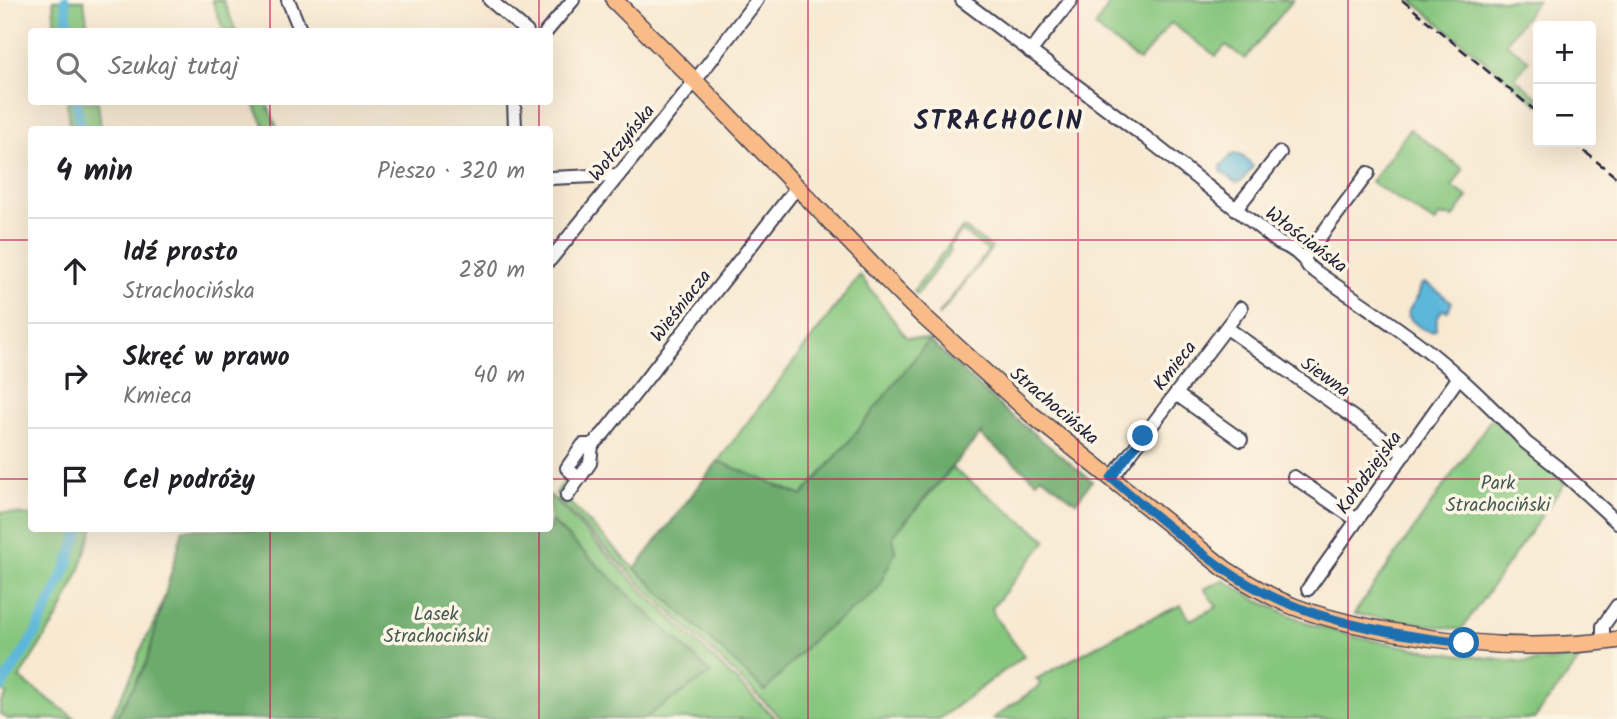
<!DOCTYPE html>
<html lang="pl">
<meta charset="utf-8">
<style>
body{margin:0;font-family:Kalam,sans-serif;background:#f2f2f2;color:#202124}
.controls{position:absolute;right:21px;top:21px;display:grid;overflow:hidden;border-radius:7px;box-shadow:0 7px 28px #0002}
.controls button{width:63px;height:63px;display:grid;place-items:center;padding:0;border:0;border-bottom:2px solid #e0e0e0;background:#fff;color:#202124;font:35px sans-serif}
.stop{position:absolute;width:21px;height:21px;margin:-16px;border:5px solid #1f6fb2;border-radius:50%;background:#fff}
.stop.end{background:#1f6fb2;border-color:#fff;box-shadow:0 2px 7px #0008}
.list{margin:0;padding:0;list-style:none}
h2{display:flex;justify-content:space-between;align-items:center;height:91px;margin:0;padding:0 28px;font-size:30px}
h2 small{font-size:23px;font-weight:400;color:#757577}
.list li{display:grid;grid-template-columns:46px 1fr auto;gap:21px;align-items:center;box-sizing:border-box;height:105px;padding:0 28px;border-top:2px solid #e0e0e0}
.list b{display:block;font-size:26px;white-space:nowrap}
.list p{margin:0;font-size:23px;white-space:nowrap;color:#757577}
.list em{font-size:23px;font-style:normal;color:#757577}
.icon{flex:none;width:38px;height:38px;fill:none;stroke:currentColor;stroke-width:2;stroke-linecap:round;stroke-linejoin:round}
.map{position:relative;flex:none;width:1617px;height:719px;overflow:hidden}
.search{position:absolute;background:#fff;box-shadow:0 7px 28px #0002;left:28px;top:28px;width:525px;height:77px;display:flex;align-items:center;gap:18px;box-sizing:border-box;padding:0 24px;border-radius:7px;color:#757577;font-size:26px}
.panel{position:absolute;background:#fff;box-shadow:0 7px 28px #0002;left:28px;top:126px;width:525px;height:406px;border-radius:7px}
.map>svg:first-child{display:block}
.green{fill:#85c67d;stroke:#54745c;stroke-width:2}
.forest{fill:#6cab6c;stroke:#476654;stroke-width:2}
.water{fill:#5cb7da;stroke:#3f6c8a;stroke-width:2}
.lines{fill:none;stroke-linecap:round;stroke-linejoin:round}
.canal{stroke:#5cb7da;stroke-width:10}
.minor-casing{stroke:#424052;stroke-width:16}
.major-casing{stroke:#424052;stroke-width:19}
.minor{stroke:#fff;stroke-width:12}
.major{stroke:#f9bc89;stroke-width:16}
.rail{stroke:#22223b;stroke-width:2.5;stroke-dasharray:10 5;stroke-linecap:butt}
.route{stroke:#1f6fb2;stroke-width:9}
.grid{fill:none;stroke:#c2185b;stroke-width:2;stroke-opacity:0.55}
.labels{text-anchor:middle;stroke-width:7;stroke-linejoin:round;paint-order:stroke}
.street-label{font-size:19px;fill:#22223b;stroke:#fcf5e5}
.park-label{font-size:19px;fill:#455b52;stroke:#fcf5e5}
.district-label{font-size:26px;font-weight:bold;letter-spacing:2px;fill:#22223b;stroke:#fcf5e5}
</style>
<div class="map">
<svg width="1617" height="719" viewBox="0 0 1617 719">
<rect width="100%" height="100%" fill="#fcf5e5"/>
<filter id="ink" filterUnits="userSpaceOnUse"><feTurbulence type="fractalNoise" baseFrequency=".0143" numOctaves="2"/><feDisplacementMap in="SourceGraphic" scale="14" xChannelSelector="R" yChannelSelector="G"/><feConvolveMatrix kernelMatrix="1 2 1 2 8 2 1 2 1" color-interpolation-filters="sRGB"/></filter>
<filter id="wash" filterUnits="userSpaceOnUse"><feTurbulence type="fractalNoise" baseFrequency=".00686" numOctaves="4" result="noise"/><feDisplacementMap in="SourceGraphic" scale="28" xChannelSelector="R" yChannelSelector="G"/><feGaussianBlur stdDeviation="1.57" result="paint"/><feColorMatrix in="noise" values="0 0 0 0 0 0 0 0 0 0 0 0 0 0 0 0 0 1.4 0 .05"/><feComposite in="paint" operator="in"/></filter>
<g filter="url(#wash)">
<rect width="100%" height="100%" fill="#f8e9d2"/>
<g class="green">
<polygon points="53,0 84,0 88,31 55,31"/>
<polygon points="212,0 223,0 236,31 224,31"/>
<polygon points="1112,0 1293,0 1245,59 1226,45 1216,56 1171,23 1139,61 1095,27"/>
<polygon points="1411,0 1538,0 1506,43 1529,60 1515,78 1538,98 1538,105"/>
<polygon points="67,102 98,102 101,129 70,129"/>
<polygon points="253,102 266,102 278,129 266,129"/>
<polygon points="1410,129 1463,169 1452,187 1468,197 1453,218 1445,215 1443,217 1439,216 1435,223 1371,182"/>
<polygon points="963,227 992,248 939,316 938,315 988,251 962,231 949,248 951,250 917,294 913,291"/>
<polygon points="860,275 906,337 929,340 846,445 802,496 718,461"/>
<polygon points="1491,419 1497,422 1565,483 1461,630 1354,614"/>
<polygon points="952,468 1047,540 992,608 995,617 1024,656 939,719 782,719 640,583 557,499 559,497 556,493 566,479 570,478 568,501 635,569 765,690 816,636 844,616 893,536"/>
<polygon points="550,495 636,584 776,719 643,719 710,672 550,520"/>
<polygon points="0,512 31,516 32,528 93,529 79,572 61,612 19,678 76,719 8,719 0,714 0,704 7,694 0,688"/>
<polygon points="1223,580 1257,600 1310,624 1360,638 1436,652 1526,662 1581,658 1534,719 992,719 1039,686 1040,683 1036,679 1128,629 1181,605 1190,620 1217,607 1204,589"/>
<polygon points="166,593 146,664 115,719 110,719 134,671 139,653 154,623"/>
</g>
<g class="forest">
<polygon points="929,340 1001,407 1092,481 1076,502 1041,476 1037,481 981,436 983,431 893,535 895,552 877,590 844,616 816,636 765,691 635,569 718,461 802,496 846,445"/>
<polygon points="550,520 711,673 643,719 115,719 146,664 183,529 550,528"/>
</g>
<g class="water">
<path d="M 1233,154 C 1241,154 1249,160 1253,167 L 1242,181 L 1236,183 L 1221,171 L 1221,166 Z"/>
<path d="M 1424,283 L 1431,286 L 1452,302 L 1448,311 L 1442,310 L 1437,318 L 1436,329 L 1433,331 C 1426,331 1423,330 1417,325 C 1400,312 1411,310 1418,296 C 1418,296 1421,286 1421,285 Z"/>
</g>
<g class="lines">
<g class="canal">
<polyline points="65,0 69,32"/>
<polyline points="77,102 80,130"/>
<polyline points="0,689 34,636 62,578 81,528"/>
</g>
</g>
</g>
<g filter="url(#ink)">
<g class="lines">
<defs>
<g id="minor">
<polyline points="288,0 301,32"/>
<polyline points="490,0 527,32"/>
<path d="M 962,0 L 1145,137 L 1279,243 C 1292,248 1302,255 1309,267 C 1350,296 1393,323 1432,354 C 1463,379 1491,407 1519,435 L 1525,442 L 1557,467 L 1617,522"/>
<polyline points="546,32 573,0"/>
<polyline points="1030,52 1071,0"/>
<polyline points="514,102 515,128"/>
<polyline points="550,178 618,175"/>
<polyline points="1236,209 1280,153"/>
<polyline points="1304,258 1368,173"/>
<polyline points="550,260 695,81 757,0"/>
<polyline points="1227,328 1405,454"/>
<polyline points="1176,394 1241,440"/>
<polyline points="1294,477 1357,520"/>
<polyline points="578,478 567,468 583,445 592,445 604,433 797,187"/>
<polyline points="1111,479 1241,308"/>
<polyline points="567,496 590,463 592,445"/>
<polyline points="1308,589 1459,377"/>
<polyline points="1603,642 1603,626 1617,606"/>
</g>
<path id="major" d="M 614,0 L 695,81 L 878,271 L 922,315 L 1031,414 L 1225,569 C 1247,583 1270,597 1295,607 C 1327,619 1360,626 1394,632 C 1468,646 1542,650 1617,640"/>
</defs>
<use href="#minor" class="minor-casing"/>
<use href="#major" class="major-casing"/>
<use href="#minor" class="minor"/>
<use href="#major" class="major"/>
<g class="rail">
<polyline points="1402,0 1538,113"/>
<polyline points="1573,142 1617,178"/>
</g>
</g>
</g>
<g class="lines" filter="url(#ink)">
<path class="route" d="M 1143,436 L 1111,478 C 1148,509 1185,542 1224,569 C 1295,618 1380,633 1464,643"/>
</g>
<path class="grid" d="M 270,0 L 270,32M 539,0 L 539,32M 808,0 L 808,719M 1078,0 L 1078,719M 1348,0 L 1348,719M 270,102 L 270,130M 539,102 L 539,130M 0,240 L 32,240M 550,240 L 1617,240M 0,479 L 32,479M 550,479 L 1617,479M 270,528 L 270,719M 539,528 L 539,719"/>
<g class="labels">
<g class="street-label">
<text transform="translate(621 142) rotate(-51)" y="7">Wołczyńska</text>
<text transform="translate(1307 239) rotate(37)" y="7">Włościańska</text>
<text transform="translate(680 305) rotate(-52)" y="7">Wieśniacza</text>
<text transform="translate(1174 365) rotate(-52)" y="7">Kmieca</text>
<text transform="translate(1326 376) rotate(35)" y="7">Siewna</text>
<text transform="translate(1055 405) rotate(40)" y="7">Strachocińska</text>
<text transform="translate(1368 472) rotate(-54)" y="7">Kołodziejska</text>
</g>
<g class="park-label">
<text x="1498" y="489">Park<tspan x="1498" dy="22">Strachociński</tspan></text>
<text x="436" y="620">Lasek<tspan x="436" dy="22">Strachociński</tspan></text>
</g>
<g class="district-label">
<text x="999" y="129">STRACHOCIN</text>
</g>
</g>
</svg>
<div class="controls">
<button>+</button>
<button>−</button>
</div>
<div class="stop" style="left:1464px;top:643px"></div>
<div class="stop end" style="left:1143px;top:436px"></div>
<div class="search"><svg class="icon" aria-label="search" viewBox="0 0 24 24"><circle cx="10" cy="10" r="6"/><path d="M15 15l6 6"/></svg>Szukaj tutaj</div>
<section class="panel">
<h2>4 min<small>Pieszo · 320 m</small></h2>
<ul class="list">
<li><svg class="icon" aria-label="ahead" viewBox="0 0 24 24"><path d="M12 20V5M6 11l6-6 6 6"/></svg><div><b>Idź prosto</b><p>Strachocińska</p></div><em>280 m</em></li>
<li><svg class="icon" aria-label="right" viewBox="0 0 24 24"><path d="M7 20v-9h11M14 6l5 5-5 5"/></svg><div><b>Skręć w prawo</b><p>Kmieca</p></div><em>40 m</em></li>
<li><svg class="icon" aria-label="arrive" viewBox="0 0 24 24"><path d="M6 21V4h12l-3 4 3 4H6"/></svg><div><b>Cel podróży</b></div></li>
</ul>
</section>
</div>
